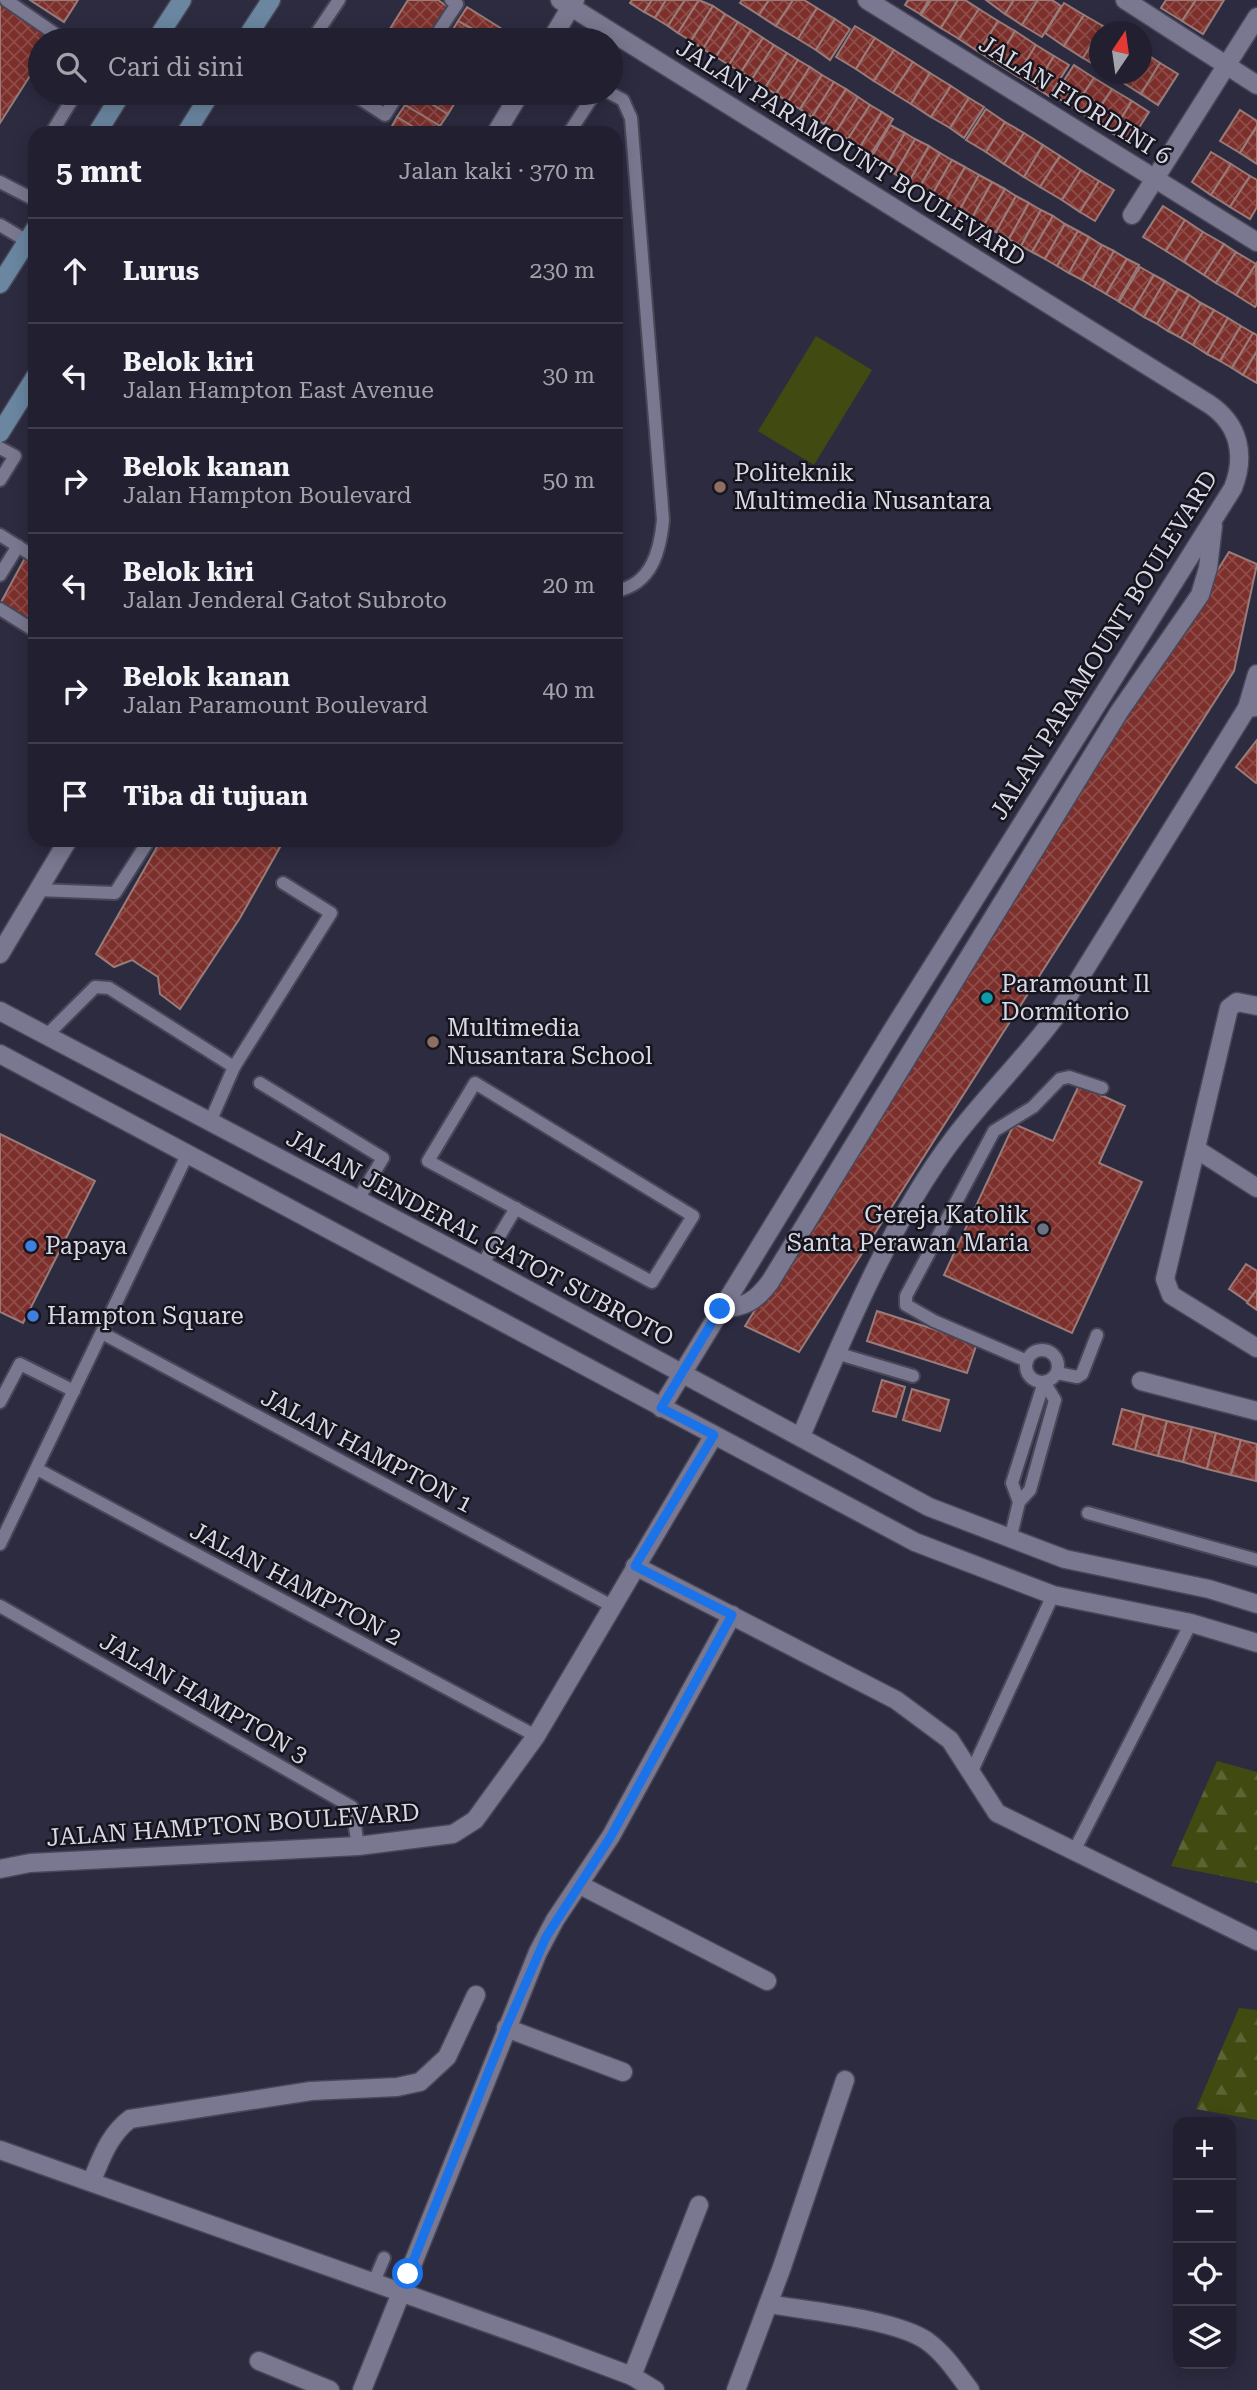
<!DOCTYPE html>
<html lang="id">
<meta charset="utf-8">
<style>
body{margin:0;font-family:"Roboto Serif",serif;background:#2e2d3c;color:#f1f3f6}
.controls{position:absolute;right:21px;bottom:21px;display:grid;overflow:hidden;border-radius:14px;box-shadow:0 4px 18px #0003}
.controls button{width:63px;height:63px;display:grid;place-items:center;padding:0;border:0;border-bottom:2px solid #3f3e4c;background:#222030;color:#f1f3f6;font:35px sans-serif}
.compass{position:absolute;left:1089px;top:21px;width:63px;height:63px;border-radius:50%;background:#222030;box-shadow:0 4px 18px #0003;rotate:13deg}
.stop{position:absolute;width:21px;height:21px;margin:-16px;border:5px solid #1a73e8;border-radius:50%;background:#fff}
.stop.end{background:#1a73e8;border-color:#fff;box-shadow:0 2px 7px #0008}
.list{margin:0;padding:0;list-style:none}
h2{display:flex;justify-content:space-between;align-items:center;height:91px;margin:0;padding:0 28px;font-size:30px}
h2 small{font-size:23px;font-weight:400;color:#a2a3ab}
.list li{display:grid;grid-template-columns:46px 1fr auto;gap:21px;align-items:center;box-sizing:border-box;height:105px;padding:0 28px;border-top:2px solid #3f3e4c}
.list b{display:block;font-size:26px;white-space:nowrap}
.list p{margin:0;font-size:23px;white-space:nowrap;color:#a2a3ab}
.list em{font-size:23px;font-style:normal;color:#a2a3ab}
.icon{flex:none;width:38px;height:38px;fill:none;stroke:currentColor;stroke-width:2;stroke-linecap:round;stroke-linejoin:round}
.map{position:relative;flex:none;width:1257px;height:2390px;overflow:hidden}
.search{position:absolute;background:#222030;box-shadow:0 4px 18px #0003;left:28px;top:28px;width:595px;height:77px;display:flex;align-items:center;gap:18px;box-sizing:border-box;padding:0 24px;border-radius:38px;color:#a2a3ab;font-size:26px}
.panel{position:absolute;background:#222030;box-shadow:0 4px 18px #0003;left:28px;top:126px;width:595px;height:721px;border-radius:21px}
.map>svg:first-child{display:block}
.green{fill:#414a10}
.forest{fill:url(#forest-firs)}
.building{fill:url(#building-cross-hatch);stroke:#997c79;stroke-width:2}
.lines{fill:none;stroke-linecap:round;stroke-linejoin:round}
.service-casing{stroke:#484758;stroke-width:16}
.minor-casing{stroke:#484758;stroke-width:21}
.tertiary-casing{stroke:#484758;stroke-width:21}
.secondary-casing{stroke:#484758;stroke-width:21}
.service{stroke:#797890;stroke-width:12}
.minor{stroke:#797890;stroke-width:18}
.tertiary{stroke:#797890;stroke-width:18}
.secondary{stroke:#6a86a0;stroke-width:18}
.route{stroke:#1a73e8;stroke-width:9}
.education-dot{fill:#8d6e63;stroke:#16151e;stroke-width:2.5}
.culture-dot{fill:#0f9aa8;stroke:#16151e;stroke-width:2.5}
.worship-dot{fill:#6b7280;stroke:#16151e;stroke-width:2.5}
.shop-dot{fill:#3f7fe0;stroke:#16151e;stroke-width:2.5}
.labels{text-anchor:middle;stroke-width:5;stroke-linejoin:round;paint-order:stroke}
.street-label{font-size:24px;fill:#d9d9e6;stroke:#16151e}
.poi-label{font-size:24px;fill:#d9d9e6;stroke:#16151e;text-anchor:start}
</style>
<div class="map">
<svg width="1257" height="2390" viewBox="0 0 1257 2390">
<defs>
<pattern id="forest-firs" width="22" height="20" patternUnits="userSpaceOnUse" patternTransform="scale(1.75)"><rect width="22" height="20" fill="#414a10"/><path d="M5 1l3.5 6h-7zM16 11l3.5 6h-7z" fill="#5c6433"/></pattern>
<pattern id="building-cross-hatch" width="8" height="8" patternUnits="userSpaceOnUse" patternTransform="scale(1.75)"><rect width="8" height="8" fill="#7d302b"/><path d="M0 0l8 8M0 8l8-8" fill="none" stroke="#8f4d4a"/></pattern>
</defs>
<rect width="100%" height="100%" fill="#2d2b40"/>
<polygon class="green" points="816,336 872,370 814,465 758,431"/>
<g class="forest">
<polygon points="1217,1761 1257,1772 1257,1883 1171,1866"/>
<polygon points="1239,2008 1257,2010 1257,2120 1196,2109"/>
</g>
<g class="building">
<polygon points="30,0 78,0 64,22"/>
<polygon points="408,0 438,0 448,7 427,40 400,40 388,32"/>
<polygon points="632,0 652,0 644,12 630,3"/>
<polygon points="652,0 666,0 655,18 644,12"/>
<polygon points="666,0 685,0 668,26 655,18"/>
<polygon points="685,0 699,0 678,33 668,26"/>
<polygon points="699,0 713,6 691,41 678,33"/>
<polygon points="742,0 769,0 759,15 740,3"/>
<polygon points="769,0 793,0 776,26 759,15"/>
<polygon points="793,0 804,0 817,8 798,39 776,26"/>
<polygon points="908,0 929,0 920,14 905,5"/>
<polygon points="931,0 958,0 941,28 921,15"/>
<polygon points="958,0 965,0 979,9 959,39 941,28"/>
<polygon points="986,0 1014,0 1005,14"/>
<polygon points="1014,0 1038,0 1022,25 1005,14"/>
<polygon points="1038,0 1052,0 1061,6 1042,37 1022,25"/>
<polygon points="1166,0 1196,0 1182,21 1161,8"/>
<polygon points="1196,0 1224,0 1203,34 1182,21"/>
<polygon points="0,3 55,38 40,40 40,60 0,123"/>
<polygon points="1064,3 1084,15 1064,46 1045,33"/>
<polygon points="713,6 725,14 703,49 691,41"/>
<polygon points="467,7 502,29 494,40 458,21"/>
<polygon points="817,8 835,19 816,50 798,39"/>
<polygon points="979,9 998,21 979,52 959,39"/>
<polygon points="725,14 738,22 716,57 703,49"/>
<polygon points="1084,15 1103,26 1083,58 1064,46"/>
<polygon points="835,19 850,29 830,60 816,50"/>
<polygon points="458,21 490,40 467,40 452,31"/>
<polygon points="998,21 1015,31 996,63 979,52"/>
<polygon points="738,22 751,30 729,65 716,57"/>
<polygon points="855,26 875,38 856,69 836,57"/>
<polygon points="1103,26 1111,32 1100,32 1100,68 1083,58"/>
<polygon points="751,30 763,38 741,72 729,65"/>
<polygon points="452,31 467,40 446,40"/>
<polygon points="1015,31 1036,45 1017,76 996,63"/>
<polygon points="763,38 774,45 752,79 741,72"/>
<polygon points="875,38 894,50 874,81 856,69"/>
<polygon points="774,45 787,53 765,88 752,79"/>
<polygon points="1036,45 1054,56 1035,87 1017,76"/>
<polygon points="894,50 913,62 893,93 874,81"/>
<polygon points="1142,51 1160,63 1141,94 1119,80 1124,74 1142,74"/>
<polygon points="787,53 798,60 776,94 765,88"/>
<polygon points="1054,56 1069,65 1049,96 1035,87"/>
<polygon points="798,60 810,67 788,102 776,94"/>
<polygon points="913,62 930,73 911,104 893,93"/>
<polygon points="1160,63 1178,74 1158,105 1141,94"/>
<polygon points="1074,65 1094,78 1074,108 1054,96"/>
<polygon points="810,67 822,75 800,109 788,102"/>
<polygon points="930,73 951,86 931,117 911,104"/>
<polygon points="822,75 834,82 812,117 800,109"/>
<polygon points="1094,78 1112,89 1092,120 1074,108"/>
<polygon points="834,82 846,89 824,124 812,117"/>
<polygon points="951,86 969,98 950,128 931,117"/>
<polygon points="846,89 858,97 836,132 824,124"/>
<polygon points="1112,89 1132,101 1112,133 1092,120"/>
<polygon points="414,93 448,114 440,126 405,105"/>
<polygon points="414,93 444,93 456,101 448,114"/>
<polygon points="858,97 870,105 848,139 836,132"/>
<polygon points="969,98 984,107 964,138 950,128"/>
<polygon points="1132,101 1149,112 1129,143 1112,133"/>
<polygon points="405,105 440,126 436,133 423,133 397,117"/>
<polygon points="870,105 882,112 860,147 848,139"/>
<polygon points="986,109 1005,122 986,152 966,140"/>
<polygon points="1240,110 1257,121 1257,126 1240,153 1220,141"/>
<polygon points="882,112 893,119 871,154 860,147"/>
<polygon points="397,117 423,133 399,133 391,128"/>
<polygon points="1005,122 1024,133 1004,164 986,152"/>
<polygon points="890,125 905,133 885,168 870,160"/>
<polygon points="1257,126 1257,164 1240,153"/>
<polygon points="905,133 915,139 895,174 885,168"/>
<polygon points="1024,133 1043,145 1024,177 1004,164"/>
<polygon points="915,139 929,146 909,182 895,174"/>
<polygon points="1043,145 1060,156 1040,187 1024,177"/>
<polygon points="929,146 940,153 919,188 909,182"/>
<polygon points="1211,152 1231,164 1211,195 1192,182"/>
<polygon points="940,153 952,160 932,195 919,188"/>
<polygon points="1060,156 1081,170 1062,200 1040,187"/>
<polygon points="952,160 965,167 945,203 932,195"/>
<polygon points="1231,164 1250,176 1230,207 1211,195"/>
<polygon points="965,167 979,175 959,211 945,203"/>
<polygon points="1081,170 1099,181 1080,212 1062,200"/>
<polygon points="979,175 992,182 972,218 959,211"/>
<polygon points="1250,176 1257,180 1257,207 1250,219 1230,207"/>
<polygon points="1099,181 1114,190 1095,221 1080,212"/>
<polygon points="992,182 1005,189 984,225 972,218"/>
<polygon points="1005,189 1016,196 996,232 984,225"/>
<polygon points="1016,196 1029,203 1009,239 996,232"/>
<polygon points="1029,203 1041,210 1021,246 1009,239"/>
<polygon points="1163,206 1185,220 1166,251 1143,237"/>
<polygon points="1041,210 1053,216 1032,252 1021,246"/>
<polygon points="1053,216 1065,224 1045,259 1032,252"/>
<polygon points="1185,220 1203,232 1184,262 1166,251"/>
<polygon points="1065,224 1078,231 1057,266 1045,259"/>
<polygon points="1078,231 1089,237 1069,273 1057,266"/>
<polygon points="1203,232 1224,244 1204,275 1184,262"/>
<polygon points="1089,237 1102,245 1082,280 1069,273"/>
<polygon points="1224,244 1236,252 1216,283 1204,275"/>
<polygon points="1102,245 1114,251 1094,287 1082,280"/>
<polygon points="1114,251 1127,259 1106,294 1094,287"/>
<polygon points="1236,252 1256,264 1236,295 1216,283"/>
<polygon points="1127,259 1139,265 1118,301 1106,294"/>
<polygon points="1256,264 1257,304 1255,307 1236,295"/>
<polygon points="1140,267 1154,275 1133,310 1119,302"/>
<polygon points="1154,275 1165,281 1144,317 1133,310"/>
<polygon points="1165,281 1178,289 1157,324 1144,317"/>
<polygon points="1178,289 1189,295 1168,331 1157,324"/>
<polygon points="1189,295 1201,303 1181,338 1168,331"/>
<polygon points="1201,303 1214,310 1193,345 1181,338"/>
<polygon points="1214,310 1228,318 1207,354 1193,345"/>
<polygon points="1228,318 1241,326 1220,361 1207,354"/>
<polygon points="1241,326 1253,333 1232,368 1220,361"/>
<polygon points="1253,333 1257,335 1257,351 1243,375 1232,368"/>
<polygon points="1257,351 1257,383 1243,375"/>
<polygon points="1229,552 1257,564 1234,671 799,1352 745,1326"/>
<polygon points="25,558 35,564 35,625 0,604"/>
<polygon points="1257,740 1257,781 1256,783 1236,767"/>
<polygon points="161,840 284,840 240,918 180,1009 160,994 158,977 132,960 114,967 96,954"/>
<polygon points="1079,1085 1125,1106 1099,1163 1142,1182 1072,1333 944,1275 1014,1124 1053,1141"/>
<polygon points="0,1134 95,1181 23,1323 0,1312"/>
<polygon points="1246,1264 1257,1271 1257,1289 1248,1302 1229,1289"/>
<polygon points="1257,1289 1257,1310 1247,1303"/>
<polygon points="877,1311 977,1343 967,1373 867,1341"/>
<polygon points="882,1380 905,1387 896,1417 873,1411"/>
<polygon points="912,1389 949,1400 940,1431 903,1420"/>
<polygon points="1122,1409 1144,1415 1135,1450 1113,1444"/>
<polygon points="1144,1415 1167,1421 1158,1456 1135,1450"/>
<polygon points="1167,1421 1192,1427 1183,1462 1158,1456"/>
<polygon points="1192,1427 1216,1433 1207,1469 1183,1462"/>
<polygon points="1216,1433 1241,1440 1231,1475 1207,1469"/>
<polygon points="1241,1440 1257,1444 1256,1481 1231,1475"/>
</g>
<g class="lines">
<defs>
<g id="service">
<polyline points="6,0 64,40"/>
<polyline points="312,40 339,0"/>
<polyline points="433,40 457,4 451,0"/>
<polyline points="351,93 385,115 399,93"/>
<path d="M 610,93 L 623,100 L 631,118 L 663,520 C 660,551 652,584 616,591"/>
<polyline points="55,133 54,129 76,93"/>
<polyline points="569,133 595,93"/>
<polyline points="0,182 35,200"/>
<polyline points="0,225 27,241"/>
<polyline points="0,448 15,456 0,480"/>
<polyline points="0,535 35,557"/>
<polyline points="0,575 18,546"/>
<polyline points="0,609 35,631"/>
<polyline points="38,890 115,893 149,840"/>
<polyline points="46,1036 95,987 109,988 234,1067"/>
<polyline points="260,1083 383,1158 357,1201"/>
<polygon points="475,1083 693,1216 652,1282 428,1161"/>
<polyline points="210,1122 234,1067 331,913 283,883"/>
<polyline points="482,1265 516,1208"/>
<polyline points="102,1333 612,1606"/>
<circle cx="1042" cy="1366" r="16"/>
<polyline points="836,1353 913,1376"/>
<polyline points="1027,1361 934,1321 906,1305 906,1296 994,1131 1033,1107 1060,1079 1069,1077 1102,1088"/>
<polyline points="1057,1373 1077,1377 1082,1374 1097,1335"/>
<polyline points="0,1402 20,1364 74,1391"/>
<polyline points="37,1469 536,1736"/>
<polyline points="1019,1502 1012,1483 1044,1382"/>
<polyline points="1088,1513 1257,1560"/>
<polyline points="1010,1540 1019,1502 1030,1490 1055,1400 1044,1382"/>
<polyline points="0,1544 187,1155"/>
<polyline points="0,1606 352,1807 358,1846"/>
<polyline points="971,1773 1053,1595"/>
<polyline points="1074,1851 1191,1623"/>
<polyline points="373,2284 384,2258"/>
</g>
<g id="minor">
<path d="M 560,0 L 1209,404 C 1239,424 1246,455 1233,488 L 893,1029 L 661,1408"/>
<polyline points="867,0 1257,242"/>
<polyline points="1125,0 1257,85"/>
<polyline points="551,40 575,0"/>
<polyline points="496,133 520,93"/>
<polyline points="1132,215 1257,17"/>
<polyline points="1257,674 1247,708 1257,707"/>
<polyline points="0,954 68,840"/>
<polyline points="1257,1006 1237,1002 1229,1008 1165,1279 1171,1295 1257,1348"/>
<polyline points="1196,1149 1257,1188"/>
<path d="M 720,1309 C 745,1307 755,1302 770,1282 L 1119,712 L 1200,595 L 1208,568 L 1213,526"/>
<polyline points="1141,1381 1257,1411"/>
<path d="M 801,1436 C 842,1340 890,1222 954,1138 C 986,1096 1024,1059 1056,1016 L 1247,708"/>
<polyline points="635,1566 896,1700 950,1740 997,1813 1257,1941"/>
<polyline points="0,1869 30,1863 358,1846 453,1834 475,1820 536,1736 714,1435"/>
<polyline points="580,1885 767,1981"/>
<polyline points="506,2028 623,2072"/>
<polyline points="0,2150 541,2342 632,2376 655,2390"/>
<path d="M 92,2180 C 102,2157 109,2135 130,2119 L 311,2091 L 397,2087 L 420,2082 L 447,2057 L 476,1995"/>
<path d="M 768,2304 C 809,2311 895,2319 927,2341 C 945,2354 957,2373 970,2390"/>
<polyline points="259,2361 330,2390"/>
<polyline points="632,2376 699,2205"/>
<polyline points="362,2390 538,1952 555,1920 611,1836 732,1615"/>
<polyline points="736,2390 782,2267 845,2080"/>
</g>
<g id="tertiary">
<polyline points="0,1011 482,1265 929,1507 1065,1559 1209,1589 1257,1604"/>
<polyline points="0,1054 915,1542 1053,1595 1191,1623 1257,1643"/>
</g>
<g id="secondary">
<polyline points="156,40 182,0"/>
<polyline points="245,40 271,0"/>
<polyline points="97,133 122,93"/>
<polyline points="186,133 211,93"/>
<polyline points="0,284 35,229"/>
<polyline points="0,433 35,377"/>
</g>
</defs>
<use href="#service" class="service-casing"/>
<use href="#minor" class="minor-casing"/>
<use href="#tertiary" class="tertiary-casing"/>
<use href="#secondary" class="secondary-casing"/>
<use href="#service" class="service"/>
<use href="#minor" class="minor"/>
<use href="#tertiary" class="tertiary"/>
<use href="#secondary" class="secondary"/>
</g>
<g class="lines">
<polyline class="route" points="408,2274 506,2028 546,1937 611,1836 732,1615 635,1566 714,1435 661,1408 720,1309"/>
</g>
<g class="education-dot">
<circle cx="720" cy="487" r="7"/>
<circle cx="433" cy="1042" r="7"/>
</g>
<circle class="culture-dot" cx="987" cy="998" r="7"/>
<circle class="worship-dot" cx="1043" cy="1229" r="7"/>
<g class="shop-dot">
<circle cx="31" cy="1246" r="7"/>
<circle cx="33" cy="1316" r="7"/>
</g>
<g class="labels">
<g class="street-label">
<text transform="translate(1075 100) rotate(32)" y="8">JALAN FIORDINI 6</text>
<text transform="translate(851 153) rotate(32)" y="8">JALAN PARAMOUNT BOULEVARD</text>
<text transform="translate(1104 645) rotate(-58)" y="8">JALAN PARAMOUNT BOULEVARD</text>
<text transform="translate(480 1238) rotate(28)" y="8">JALAN JENDERAL GATOT SUBROTO</text>
<text transform="translate(367 1451) rotate(28)" y="8">JALAN HAMPTON 1</text>
<text transform="translate(296 1584) rotate(28)" y="8">JALAN HAMPTON 2</text>
<text transform="translate(204 1698) rotate(30)" y="8">JALAN HAMPTON 3</text>
<text transform="translate(233 1825) rotate(-4)" y="8">JALAN HAMPTON BOULEVARD</text>
</g>
<g class="poi-label">
<text x="734" y="481">Politeknik<tspan x="734" dy="28">Multimedia Nusantara</tspan></text>
<text x="1001" y="992">Paramount Il<tspan x="1001" dy="28">Dormitorio</tspan></text>
<text x="447" y="1036">Multimedia<tspan x="447" dy="28">Nusantara School</tspan></text>
<text x="1029" y="1223" text-anchor="end">Gereja Katolik<tspan x="1029" dy="28">Santa Perawan Maria</tspan></text>
<text x="45" y="1254">Papaya</text>
<text x="47" y="1324">Hampton Square</text>
</g>
</g>
</svg>
<div class="controls">
<button>+</button>
<button>−</button>
<button><svg class="icon" aria-label="locate" viewBox="0 0 24 24"><circle cx="12" cy="12" r="6"/><path d="M12 2v4M12 18v4M2 12h4M18 12h4"/></svg></button>
<button><svg class="icon" aria-label="layers" viewBox="0 0 24 24"><path d="M12 4l9 5-9 5-9-5zM3 14l9 5 9-5"/></svg></button>
</div>
<svg class="compass" viewBox="-18 -18 36 36"><path d="M0-13l5 13h-10z" fill="#e53935"/><path d="M0 13l5-13h-10z" fill="#a2a3ab"/></svg>
<div class="stop" style="left:408px;top:2274px"></div>
<div class="stop end" style="left:720px;top:1309px"></div>
<div class="search"><svg class="icon" aria-label="search" viewBox="0 0 24 24"><circle cx="10" cy="10" r="6"/><path d="M15 15l6 6"/></svg>Cari di sini</div>
<section class="panel">
<h2>5 mnt<small>Jalan kaki · 370 m</small></h2>
<ul class="list">
<li><svg class="icon" aria-label="ahead" viewBox="0 0 24 24"><path d="M12 20V5M6 11l6-6 6 6"/></svg><div><b>Lurus</b></div><em>230 m</em></li>
<li><svg class="icon" aria-label="left" viewBox="0 0 24 24"><path d="M17 20v-9H6M10 6l-5 5 5 5"/></svg><div><b>Belok kiri</b><p>Jalan Hampton East Avenue</p></div><em>30 m</em></li>
<li><svg class="icon" aria-label="right" viewBox="0 0 24 24"><path d="M7 20v-9h11M14 6l5 5-5 5"/></svg><div><b>Belok kanan</b><p>Jalan Hampton Boulevard</p></div><em>50 m</em></li>
<li><svg class="icon" aria-label="left" viewBox="0 0 24 24"><path d="M17 20v-9H6M10 6l-5 5 5 5"/></svg><div><b>Belok kiri</b><p>Jalan Jenderal Gatot Subroto</p></div><em>20 m</em></li>
<li><svg class="icon" aria-label="right" viewBox="0 0 24 24"><path d="M7 20v-9h11M14 6l5 5-5 5"/></svg><div><b>Belok kanan</b><p>Jalan Paramount Boulevard</p></div><em>40 m</em></li>
<li><svg class="icon" aria-label="arrive" viewBox="0 0 24 24"><path d="M6 21V4h12l-3 4 3 4H6"/></svg><div><b>Tiba di tujuan</b></div></li>
</ul>
</section>
</div>
